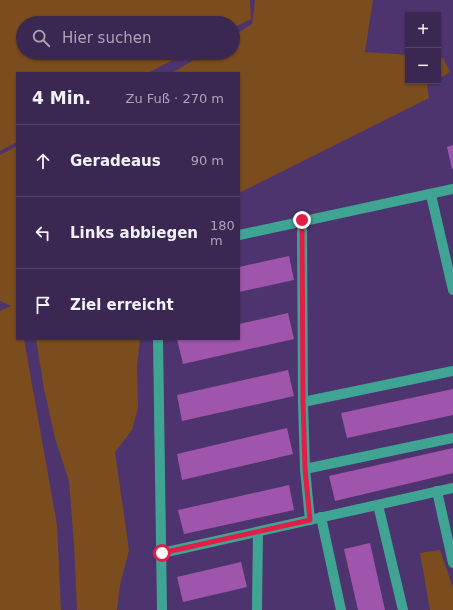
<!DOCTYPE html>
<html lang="de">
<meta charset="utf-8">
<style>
body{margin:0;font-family:"DejaVu Sans",sans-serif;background:#412f59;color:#f1f3f6}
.controls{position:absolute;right:12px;top:12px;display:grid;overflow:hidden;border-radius:0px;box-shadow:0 1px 3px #0004}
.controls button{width:36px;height:36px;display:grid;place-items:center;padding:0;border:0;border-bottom:1px solid #544469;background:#3a2752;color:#f1f3f6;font:20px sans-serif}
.stop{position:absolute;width:12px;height:12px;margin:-9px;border:3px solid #e11d48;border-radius:50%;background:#fff}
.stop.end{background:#e11d48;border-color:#fff;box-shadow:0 1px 4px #0008}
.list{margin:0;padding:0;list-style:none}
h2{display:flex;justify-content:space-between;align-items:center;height:52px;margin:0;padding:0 16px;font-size:17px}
h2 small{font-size:13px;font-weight:400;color:#aba5b8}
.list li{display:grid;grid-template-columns:26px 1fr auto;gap:12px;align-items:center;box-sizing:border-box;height:72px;padding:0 16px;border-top:1px solid #544469}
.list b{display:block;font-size:15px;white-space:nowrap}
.list em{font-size:13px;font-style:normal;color:#aba5b8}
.icon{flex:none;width:22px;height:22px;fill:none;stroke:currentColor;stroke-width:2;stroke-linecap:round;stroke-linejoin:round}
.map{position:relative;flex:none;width:453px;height:610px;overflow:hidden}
.search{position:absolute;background:#3a2752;box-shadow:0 1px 3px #0004;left:16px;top:16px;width:224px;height:44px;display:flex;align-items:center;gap:10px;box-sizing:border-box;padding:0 14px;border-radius:22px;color:#aba5b8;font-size:15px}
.panel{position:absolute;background:#3a2752;box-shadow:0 1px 3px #0004;left:16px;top:72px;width:224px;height:268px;border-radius:0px}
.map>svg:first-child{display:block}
.green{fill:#7b4c1e}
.building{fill:#a055ac}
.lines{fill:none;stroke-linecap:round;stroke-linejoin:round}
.minor{stroke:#40a495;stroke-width:10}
.route{stroke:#e11d48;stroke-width:5}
</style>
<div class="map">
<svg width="453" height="610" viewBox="0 0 453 610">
<rect width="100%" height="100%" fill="#4d346e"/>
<g class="green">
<polygon points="0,0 250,0 251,19 233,28 233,23 23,23 23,53 186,53 148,73 17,73 17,142 0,151"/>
<polygon points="255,0 373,0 365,52 408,55 408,81 434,81 427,85 429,98 239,193 239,73 172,73 205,53 233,53 233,36 252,24"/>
<polygon points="438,58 443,58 450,72 438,79"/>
<polygon points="17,146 17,339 24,339 57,525 61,610 0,610 0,311 11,306 0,301 0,155"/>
<polygon points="36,339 140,339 137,366 138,408 132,430 115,452 129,550 120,585 117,610 77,610 74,544 69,481 55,438 44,389"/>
<polygon points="440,550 453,588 453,610 430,610 420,553"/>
</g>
<g class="building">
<polygon points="453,145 453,169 452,169 447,147"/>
<polygon points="289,256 294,280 239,292 239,267"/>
<polygon points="288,313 294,339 183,364 177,339 239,339 239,324"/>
<polygon points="288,370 294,396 182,421 177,395"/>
<polygon points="453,389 453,415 347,438 341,413"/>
<polygon points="287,428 293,454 182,480 177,454"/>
<polygon points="453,448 453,473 335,501 329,476"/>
<polygon points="289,485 294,510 184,534 178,510"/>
<polygon points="370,543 385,610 358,610 344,549"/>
<polygon points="241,562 247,587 183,602 177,577"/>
</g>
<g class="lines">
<g class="minor">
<polyline points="431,195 453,290"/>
<polyline points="302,221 303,402 305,469 310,520"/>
<polyline points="239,235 453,189"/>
<polyline points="158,339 162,610"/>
<polyline points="303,402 453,371"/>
<polyline points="305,469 453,438"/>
<polyline points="437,491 453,563"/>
<polyline points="378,505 403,610"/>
<polyline points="321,517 341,610"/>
<polyline points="162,553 453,488"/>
<polyline points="257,610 258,532"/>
</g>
</g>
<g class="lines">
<polyline class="route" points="162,553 310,520 305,469 303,402 302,220"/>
</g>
</svg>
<div class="controls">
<button>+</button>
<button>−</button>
</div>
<div class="stop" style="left:162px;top:553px"></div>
<div class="stop end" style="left:302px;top:220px"></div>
<div class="search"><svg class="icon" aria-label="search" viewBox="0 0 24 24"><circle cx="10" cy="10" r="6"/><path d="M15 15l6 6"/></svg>Hier suchen</div>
<section class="panel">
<h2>4 Min.<small>Zu Fuß · 270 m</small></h2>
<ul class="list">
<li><svg class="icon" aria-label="ahead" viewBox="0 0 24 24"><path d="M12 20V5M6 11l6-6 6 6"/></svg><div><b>Geradeaus</b></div><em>90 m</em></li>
<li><svg class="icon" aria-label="left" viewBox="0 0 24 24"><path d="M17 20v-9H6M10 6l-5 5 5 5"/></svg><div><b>Links abbiegen</b></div><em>180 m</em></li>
<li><svg class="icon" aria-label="arrive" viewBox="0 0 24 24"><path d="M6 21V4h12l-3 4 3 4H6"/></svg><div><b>Ziel erreicht</b></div></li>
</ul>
</section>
</div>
